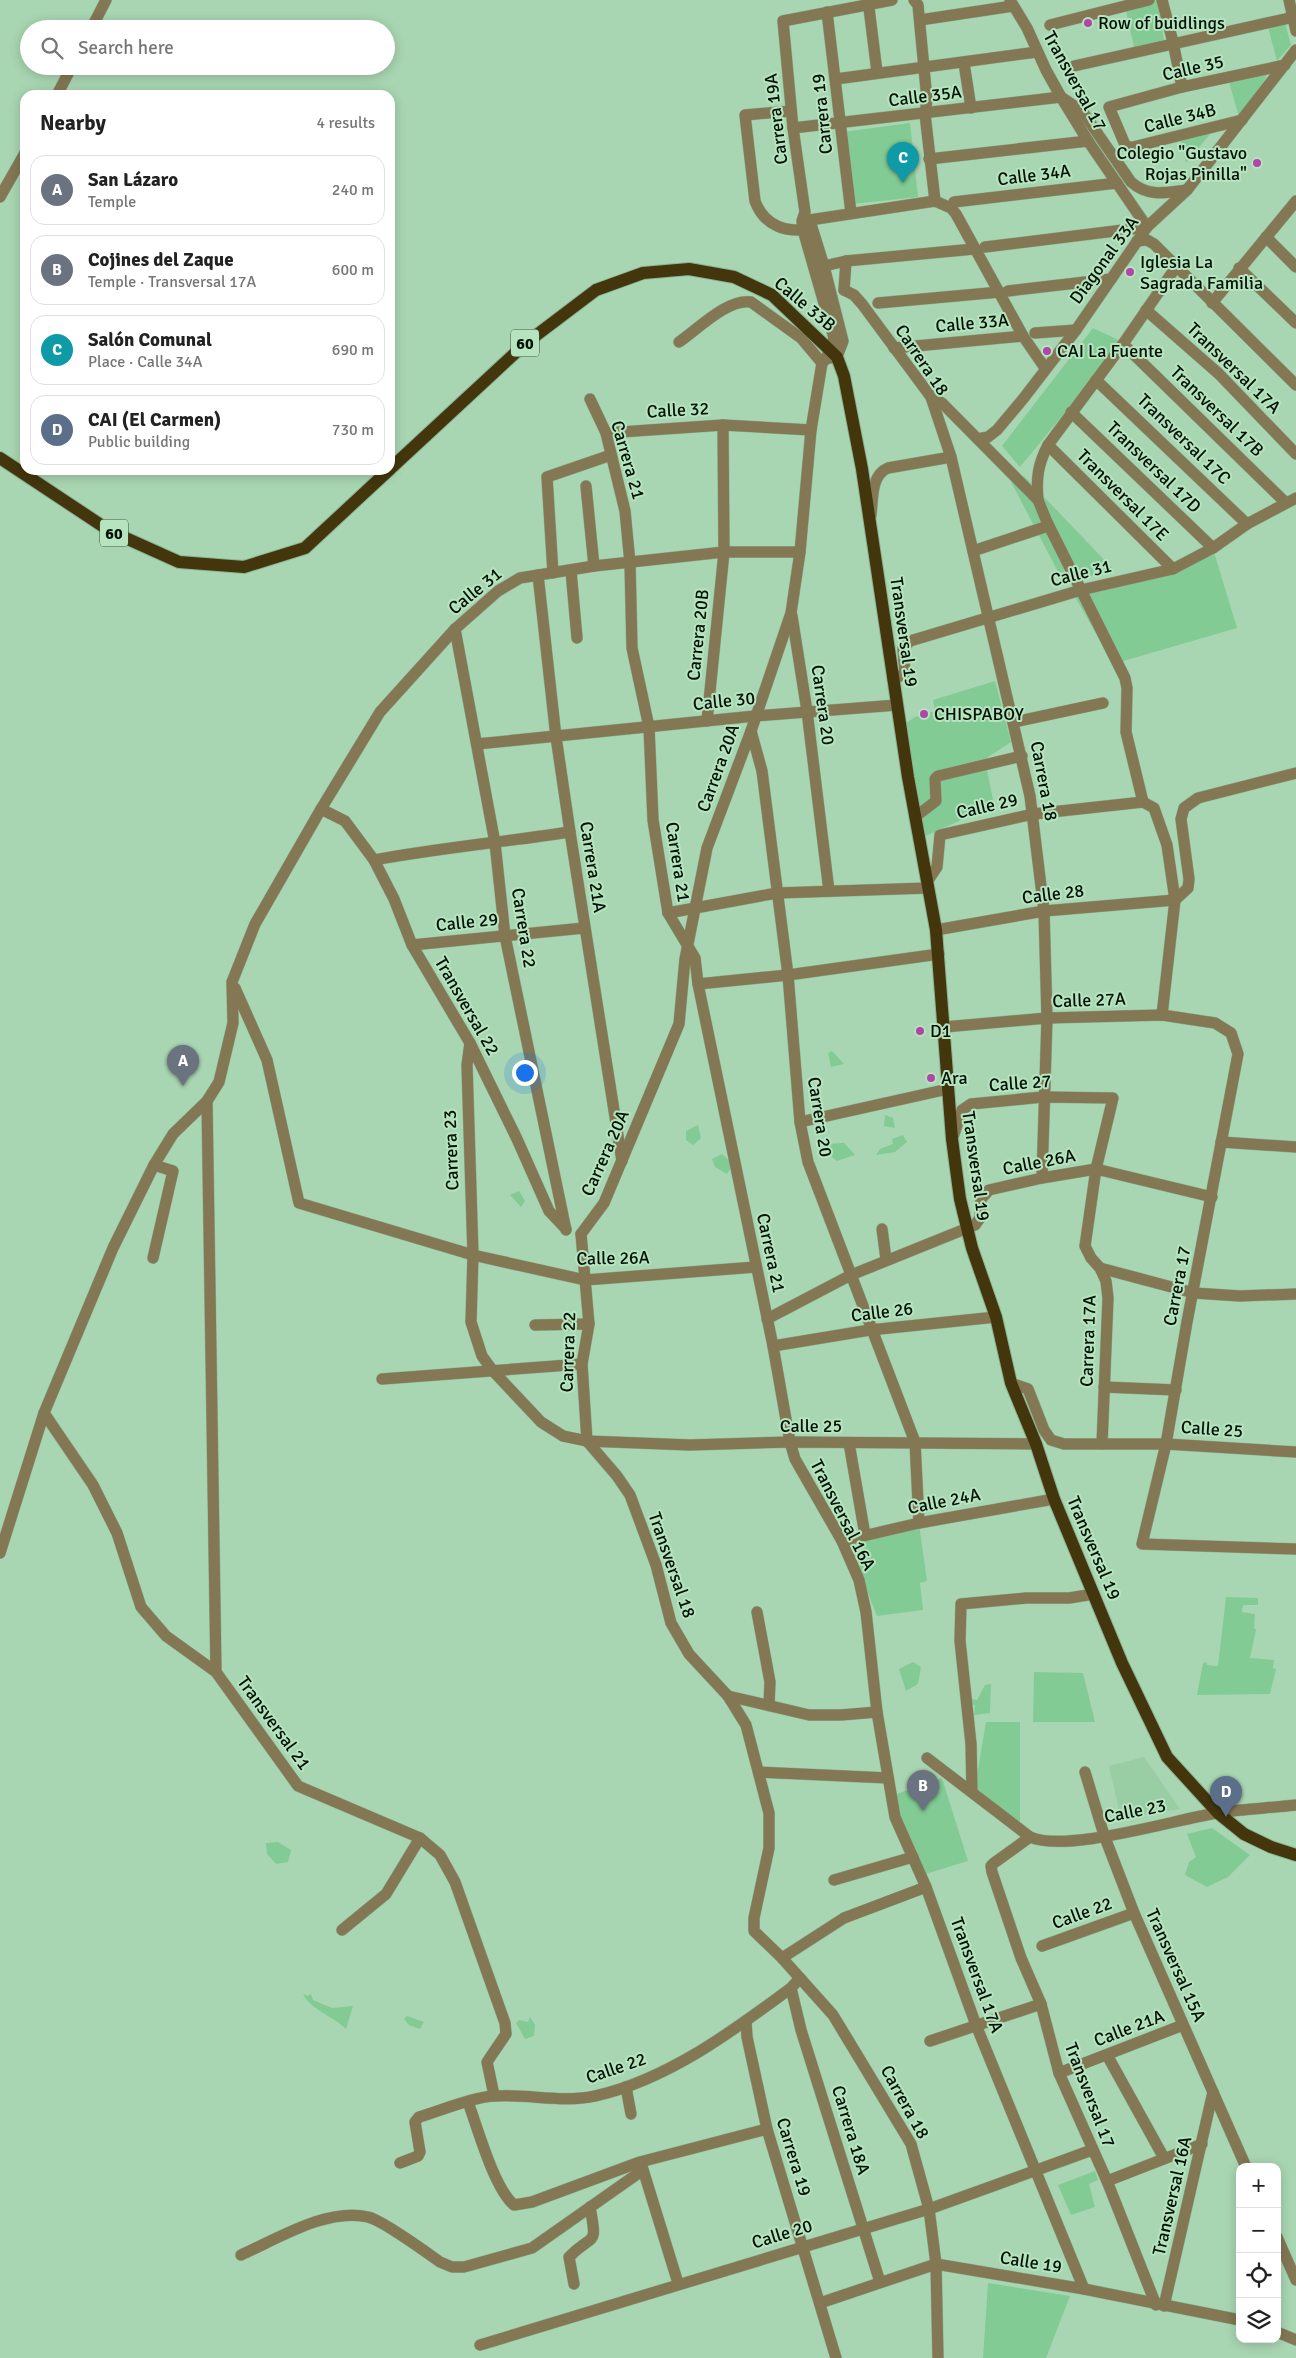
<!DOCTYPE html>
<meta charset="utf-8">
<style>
body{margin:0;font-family:Signika,sans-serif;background:#f6f6f6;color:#222}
.controls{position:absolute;right:15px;bottom:15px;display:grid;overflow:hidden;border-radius:10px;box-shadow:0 2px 12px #0003}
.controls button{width:45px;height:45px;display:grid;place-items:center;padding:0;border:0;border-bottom:1px solid #e0e0e0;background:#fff;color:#222;font:25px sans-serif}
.you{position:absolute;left:524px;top:1072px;width:18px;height:18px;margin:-12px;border:4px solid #fff;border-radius:50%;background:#1a73e8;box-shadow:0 0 0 8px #1a73e833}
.badge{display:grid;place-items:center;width:32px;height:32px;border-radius:50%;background:#b046a8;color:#fff;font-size:16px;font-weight:700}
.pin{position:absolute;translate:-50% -41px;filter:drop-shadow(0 1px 2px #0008)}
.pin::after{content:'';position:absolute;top:26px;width:18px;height:15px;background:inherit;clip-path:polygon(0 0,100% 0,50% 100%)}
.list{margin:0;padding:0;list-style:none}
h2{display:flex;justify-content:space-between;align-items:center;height:65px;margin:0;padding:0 20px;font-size:21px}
h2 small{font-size:16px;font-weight:400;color:#767676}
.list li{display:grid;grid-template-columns:32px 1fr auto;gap:15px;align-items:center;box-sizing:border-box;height:70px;margin:0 10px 10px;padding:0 10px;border:1px solid #e0e0e0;border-radius:15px}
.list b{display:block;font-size:19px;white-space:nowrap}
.list p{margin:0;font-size:16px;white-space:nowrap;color:#767676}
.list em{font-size:16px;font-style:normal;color:#767676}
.icon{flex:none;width:28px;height:28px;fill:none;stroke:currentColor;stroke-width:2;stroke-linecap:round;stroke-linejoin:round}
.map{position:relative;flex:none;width:1296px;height:2358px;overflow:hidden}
.search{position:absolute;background:#fff;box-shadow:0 2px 12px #0003;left:20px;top:20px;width:375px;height:55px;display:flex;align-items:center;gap:12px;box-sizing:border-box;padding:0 18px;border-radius:28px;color:#767676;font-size:19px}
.panel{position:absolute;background:#fff;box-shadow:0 2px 12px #0003;left:20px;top:90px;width:375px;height:385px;border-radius:15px}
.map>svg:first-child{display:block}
.built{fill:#99cda4}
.green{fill:#82cb94}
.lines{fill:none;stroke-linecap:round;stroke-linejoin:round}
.minor-casing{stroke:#8bb393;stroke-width:12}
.major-casing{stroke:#8bb393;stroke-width:14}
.minor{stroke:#837754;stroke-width:11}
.major{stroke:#43360d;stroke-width:12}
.poi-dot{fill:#b046a8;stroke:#b6e4bf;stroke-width:2}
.labels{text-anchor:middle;stroke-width:4;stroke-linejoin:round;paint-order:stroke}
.shield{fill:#b6e4bf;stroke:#38503d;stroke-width:1}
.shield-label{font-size:16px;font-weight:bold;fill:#021105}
.poi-label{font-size:18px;fill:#021105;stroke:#b6e4bf;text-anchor:start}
.street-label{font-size:18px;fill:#021105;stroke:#b6e4bf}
</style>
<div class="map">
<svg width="1296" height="2358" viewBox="0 0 1296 2358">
<rect width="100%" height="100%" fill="#a9d6b2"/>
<polygon class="built" points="1144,1757 1180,1809 1121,1819 1109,1766"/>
<g class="green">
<polygon points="1157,0 1164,40 1134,47 1125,7"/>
<polygon points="1284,19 1291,45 1277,61 1267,23"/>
<polygon points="1267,75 1244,115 1239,117 1229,82"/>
<polygon points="910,123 918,197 852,204 843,132"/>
<polygon points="1211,133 1186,163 1181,140"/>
<polygon points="1093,328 1123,342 1020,467 1002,446"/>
<polygon points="1024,476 1113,569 1065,585 1011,482"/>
<polygon points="1214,552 1237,628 1113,664 1073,593"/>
<polygon points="995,681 1011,742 985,759 994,805 917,840 899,728 915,717 935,711 933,700"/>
<polygon points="832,1051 844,1064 831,1067 828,1053"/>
<polygon points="885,1115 893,1118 895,1128 884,1126"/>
<polygon points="698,1125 701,1138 693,1145 686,1140 686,1131"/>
<polygon points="903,1135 907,1142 895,1152 876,1155 880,1149 893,1144 892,1139"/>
<polygon points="844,1143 855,1155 837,1161 821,1148 824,1144"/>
<polygon points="722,1154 733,1164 727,1174 715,1167 712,1159"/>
<polygon points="519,1191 525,1201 521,1207 510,1195"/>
<polygon points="919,1524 927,1581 920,1583 923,1610 877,1616 848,1541"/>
<polygon points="1226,1597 1258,1598 1258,1605 1243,1605 1242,1612 1255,1614 1254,1628 1256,1630 1250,1658 1274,1660 1273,1668 1276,1669 1270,1694 1197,1695 1203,1663 1207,1662 1207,1665 1218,1666"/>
<polygon points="913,1662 921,1667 918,1684 906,1691 899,1669"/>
<polygon points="1034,1672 1083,1673 1095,1722 1033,1722"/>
<polygon points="991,1684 990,1713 974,1715 975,1705 971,1704 971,1699 977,1700 985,1685"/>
<polygon points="986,1722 1020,1722 1020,1825 975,1787"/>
<polygon points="942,1778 968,1861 919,1876 888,1797"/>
<polygon points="1212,1828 1250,1855 1228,1877 1207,1887 1185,1875 1189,1862 1196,1857 1187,1834"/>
<polygon points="278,1842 291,1850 288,1862 276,1864 267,1854 266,1843"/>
<path d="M 303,1994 L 308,1996 L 311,1994 L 313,2000 L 332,2008 L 353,2006 L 346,2029 C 333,2016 311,2010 303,1994 Z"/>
<polygon points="407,2016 424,2022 420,2029 409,2025 404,2019"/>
<polygon points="530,2017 535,2025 534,2036 525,2039 516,2023 519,2020 528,2022"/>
<polygon points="1095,2171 1098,2180 1089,2184 1095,2207 1071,2215 1058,2185"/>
<polygon points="988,2283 1070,2296 1046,2358 983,2358"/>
</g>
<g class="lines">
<defs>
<g id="minor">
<polyline points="868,0 877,72"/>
<polyline points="914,0 918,5 927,100 925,114 935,201"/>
<polyline points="1162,0 1173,42 1182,87"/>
<polyline points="1289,0 1296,31"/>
<polyline points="827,12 851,213"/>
<polyline points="920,20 1013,6"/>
<polyline points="1050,25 1149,0"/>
<polyline points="91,29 106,0"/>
<polyline points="964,63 971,108"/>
<polyline points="1074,66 1294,17"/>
<polyline points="836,79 1037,52"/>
<polyline points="57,95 72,66"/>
<path d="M 791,111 L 745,115 L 755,201 C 764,226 787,234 812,228"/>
<polyline points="1242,120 1133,147 1126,147 1109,107 1182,87 1285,65"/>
<path d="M 793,128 L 1061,97 L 1082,111 L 1131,182 C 1148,197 1165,193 1187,190"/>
<polyline points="929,159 1088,141"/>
<polyline points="0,197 25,153"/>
<polyline points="935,201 951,208 956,214 1023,336 1045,368"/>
<polyline points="954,202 1117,183"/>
<polyline points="803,221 935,201"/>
<polyline points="810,221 824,266 843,341 837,357 830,358"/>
<polyline points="1266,237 1296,267"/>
<polyline points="1137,241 1147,240 1154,244 1296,385"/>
<polyline points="985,247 1147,227 1088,141 1061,97 1046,70 1027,28 1010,0"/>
<polyline points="824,266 846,261 974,249"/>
<polyline points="1239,268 1296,323"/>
<polyline points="844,290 854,295 862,304 931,397 951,457 1030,796 1044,911 1047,1018 1042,1178"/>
<polyline points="844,290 846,261"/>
<polyline points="1008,291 1111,279"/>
<polyline points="878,303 1000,292"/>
<polyline points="1212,303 1296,201"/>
<polyline points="1146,310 1219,374 1296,454"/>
<polyline points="1035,333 1076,330"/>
<path d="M 679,342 C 698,329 728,298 751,302 L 801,338 L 822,363"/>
<polyline points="1123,344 1286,503"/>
<polyline points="894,348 1023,336"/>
<polyline points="1096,380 1247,524"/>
<path d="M 931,397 L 942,403 L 1038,500 C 1036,478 1038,464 1048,445 L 1123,344 L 1176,267"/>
<polyline points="590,399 606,433 625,511 630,563 632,648 649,727 653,820 668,913 695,958 698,984 773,1346 790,1442 795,1459 842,1541 859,1580 866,1612 877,1712 895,1817 926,1887 976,2025 1084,2289"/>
<polyline points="1071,412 1213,548"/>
<polyline points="606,433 723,425 811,430"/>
<polyline points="978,439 988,437 997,430 1023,399 1076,330 1147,227 1187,190 1296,50"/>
<polyline points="1048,445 1173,569"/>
<polyline points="586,486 594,566"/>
<path d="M 871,515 C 873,498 871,475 888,468 L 951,457"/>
<polyline points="1047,522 1125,678 1127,688 1126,732 1143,802"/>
<polyline points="973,551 1045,527 1047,522 1038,500"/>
<polyline points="571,571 577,638"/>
<polyline points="553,573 547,477 611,455"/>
<polyline points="538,575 556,737 570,832 622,1161"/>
<polyline points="792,616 807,711 829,891"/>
<polyline points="455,629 495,843 505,936 566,1230"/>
<polyline points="893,680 905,673 903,648 910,641 1081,590 1173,569 1213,548 1247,524 1296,498"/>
<polyline points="707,721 724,552 723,425"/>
<polyline points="1014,722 1103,703"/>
<polyline points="751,731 762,771 788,975 800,1122 808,1162 915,1442 919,1523"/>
<polyline points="477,744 755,716 897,705"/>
<polyline points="321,809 345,821 374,860 394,899 412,945 470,1043 517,1139 549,1211 566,1229"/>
<polyline points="915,817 936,801 935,779 938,776 1022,756"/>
<path d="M 374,860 C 439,848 504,842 570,832"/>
<polyline points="927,882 937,867 940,835 1033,814 1143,802 1154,808 1167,845 1175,900 1162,1015"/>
<polyline points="668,913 777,893 928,888"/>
<polyline points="936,930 1044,911 1175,900 1188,888 1189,879 1181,819 1184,808 1198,798 1296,773"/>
<polyline points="412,945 584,928"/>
<polyline points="698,984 788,975 939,954"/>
<polyline points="235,988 267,1060 299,1203 473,1255 585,1280 756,1267"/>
<polyline points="944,1027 1047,1018 1162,1015 1215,1023 1231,1033 1238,1054 1187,1322 1166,1444 1142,1544 1296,1549"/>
<polyline points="470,1043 467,1065 473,1255 471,1322 482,1356 493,1371 541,1422 563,1436 587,1441 690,1445 790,1442 1036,1444"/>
<polyline points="207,1101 216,1672"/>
<polyline points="800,1122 948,1089"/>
<polyline points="953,1137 962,1110 971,1104 1043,1097 1113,1098 1096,1169 1085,1246 1091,1258 1100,1268 1106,1281 1108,1298 1102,1444"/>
<polyline points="1221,1142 1296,1147"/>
<polyline points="882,1229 886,1259"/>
<polyline points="581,1234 604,1203 679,1024 685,959 707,848 751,731 791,613 800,552 811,430 822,363 826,359 834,338 803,230 802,221 805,212 793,128 783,21 892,0"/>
<polyline points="581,1234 589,1324 582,1364 587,1441"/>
<polyline points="153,1258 173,1171 154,1165"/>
<polyline points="1100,1268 1194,1293 1240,1296 1296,1294"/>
<polyline points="767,1319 851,1275 975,1225 980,1218 981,1199 989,1190 1042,1178 1096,1169 1212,1197"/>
<polyline points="535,1325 589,1324"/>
<polyline points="773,1346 870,1330 996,1317"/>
<polyline points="382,1379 582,1364"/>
<polyline points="1011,1383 1028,1389 1044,1430 1051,1440 1064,1444 1166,1444 1296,1452"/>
<polyline points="1104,1387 1176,1390"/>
<polyline points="44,1413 93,1485 117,1533 141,1607 166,1636 216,1672 298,1786 420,1838 440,1855 455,1882 505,2023 506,2034 487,2062 494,2095"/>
<polyline points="587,1441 617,1476 630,1495 656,1565 671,1623 689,1654 728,1696 746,1725 769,1813 769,1848 754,1918 754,1931 782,1958 833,2015 911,2144 929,2209 936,2264 938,2358"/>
<polyline points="849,1443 865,1535"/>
<polyline points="842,1541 919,1523 1054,1499"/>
<polyline points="0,1553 44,1413 113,1248 154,1165 173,1134 207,1101 219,1082 233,1023 232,982 255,924 321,809 380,712 455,629 498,591 520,578 594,566 724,552 800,552"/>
<polyline points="757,1612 770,1682 769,1705"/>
<polyline points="728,1696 809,1715 841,1715 877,1712"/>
<path d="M 927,1758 L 1030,1837 C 1067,1853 1173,1820 1217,1813 C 1243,1809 1270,1808 1296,1805"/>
<polyline points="759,1772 888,1778"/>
<polyline points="1085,1772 1104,1835 1134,1913 1246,2167"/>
<polyline points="972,1791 971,1744 960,1641 961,1604 1026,1598 1069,1598 1094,1594"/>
<polyline points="1030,1837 994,1863 991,1866 992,1872 1021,1958 1041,2004 1059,2073 1107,2181 1156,2305"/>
<polyline points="834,1880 913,1857"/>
<polyline points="342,1930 386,1894 420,1838"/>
<polyline points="1042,1946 1134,1913"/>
<polyline points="782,1958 844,1918 926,1887"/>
<polyline points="791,1988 801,2030 880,2282"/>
<polyline points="746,2021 747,2037 767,2129 836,2358"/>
<polyline points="930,2041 1041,2004"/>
<polyline points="1107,2055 1164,2158"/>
<polyline points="1059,2073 1183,2025"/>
<polyline points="626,2087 631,2114"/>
<path d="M 468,2102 C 478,2129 494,2188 514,2205 L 532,2202 L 640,2162 L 767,2129"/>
<path d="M 400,2163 L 418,2156 L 420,2152 L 415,2122 L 419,2117 C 440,2111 475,2096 496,2096 C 529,2094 562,2103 595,2096 C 667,2080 733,2031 791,1988 L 800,1978"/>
<polyline points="641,2163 678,2283"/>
<polyline points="1107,2181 1202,2144"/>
<polyline points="1277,2237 1296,2280"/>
<path d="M 241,2255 C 277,2239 328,2207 368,2217 C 382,2220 426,2252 440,2262 L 452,2267 L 464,2267 L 532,2248 L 643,2170"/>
<path d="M 574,2284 L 569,2257 C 593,2232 598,2249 590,2207"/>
<polyline points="820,2303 936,2264 1084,2289 1240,2320"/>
<polyline points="1164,2306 1213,2092"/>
<polyline points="1277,2332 1296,2340"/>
<polyline points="480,2345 929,2209 1092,2150"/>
</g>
<g id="major">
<polyline points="0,458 110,531 179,562 244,567 305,548 389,470"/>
<polyline points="390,469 526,343 596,290 643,273 689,269 734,277 772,295 837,357 844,376 862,469 908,777 936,930 952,1139 960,1199 972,1248 996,1317 1011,1383 1036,1444 1054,1499 1122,1663 1167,1757 1218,1813 1244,1834 1271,1847 1296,1855"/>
</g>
</defs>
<use href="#minor" class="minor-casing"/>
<use href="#major" class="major-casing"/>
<use href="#minor" class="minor"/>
<use href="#major" class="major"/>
</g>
<g class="poi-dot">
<circle cx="1088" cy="23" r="5"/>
<circle cx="1257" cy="163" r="5"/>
<circle cx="1130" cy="272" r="5"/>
<circle cx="1047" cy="351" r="5"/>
<circle cx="924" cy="714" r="5"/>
<circle cx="920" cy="1031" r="5"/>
<circle cx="931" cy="1078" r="5"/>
</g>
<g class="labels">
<g class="shield">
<rect x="511" y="329.5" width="28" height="27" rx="4"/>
<rect x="100" y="519.5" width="28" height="27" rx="4"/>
</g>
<g class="shield-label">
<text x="525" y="349">60</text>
<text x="114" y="539">60</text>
</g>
<g class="poi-label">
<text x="1098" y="29">Row of buidlings</text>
<text x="1247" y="159" text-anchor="end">Colegio "Gustavo<tspan x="1247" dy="21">Rojas Pinilla"</tspan></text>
<text x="1140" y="268">Iglesia La<tspan x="1140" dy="21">Sagrada Familia</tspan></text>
<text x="1057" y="357">CAI La Fuente</text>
<text x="934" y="720">CHISPABOY</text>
<text x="930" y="1037">D1</text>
<text x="941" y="1084">Ara</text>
</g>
<g class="street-label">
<text transform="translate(1193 68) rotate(-13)" y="6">Calle 35</text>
<text transform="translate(1075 81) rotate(61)" y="6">Transversal 17</text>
<text transform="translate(925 96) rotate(-7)" y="6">Calle 35A</text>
<text transform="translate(822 114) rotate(-96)" y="6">Carrera 19</text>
<text transform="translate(1180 118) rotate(-14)" y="6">Calle 34B</text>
<text transform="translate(776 119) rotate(-97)" y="6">Carrera 19A</text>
<text transform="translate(1034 175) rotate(-7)" y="6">Calle 34A</text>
<text transform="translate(1104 260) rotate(-54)" y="6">Diagonal 33A</text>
<text transform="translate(805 304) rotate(40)" y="6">Calle 33B</text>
<text transform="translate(972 323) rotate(-5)" y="6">Calle 33A</text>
<text transform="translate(922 360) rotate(56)" y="6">Carrera 18</text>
<text transform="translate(1234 368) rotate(44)" y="6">Transversal 17A</text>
<text transform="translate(678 410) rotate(-3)" y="6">Calle 32</text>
<text transform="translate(1217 411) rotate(44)" y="6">Transversal 17B</text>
<text transform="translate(1184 439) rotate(44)" y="6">Transversal 17C</text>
<text transform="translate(628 460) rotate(74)" y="6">Carrera 21</text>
<text transform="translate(1154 467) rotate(44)" y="6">Transversal 17D</text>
<text transform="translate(1123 495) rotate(45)" y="6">Transversal 17E</text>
<text transform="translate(1081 573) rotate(-14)" y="6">Calle 31</text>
<text transform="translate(475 591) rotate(-39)" y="6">Calle 31</text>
<text transform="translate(904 632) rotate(82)" y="6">Transversal 19</text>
<text transform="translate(698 635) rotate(-84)" y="6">Carrera 20B</text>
<text transform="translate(724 701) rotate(-6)" y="6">Calle 30</text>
<text transform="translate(823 705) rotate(82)" y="6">Carrera 20</text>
<text transform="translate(718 768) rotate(-70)" y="6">Carrera 20A</text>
<text transform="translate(1044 781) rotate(79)" y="6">Carrera 18</text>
<text transform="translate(987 806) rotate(-13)" y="6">Calle 29</text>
<text transform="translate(678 862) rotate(81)" y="6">Carrera 21</text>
<text transform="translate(593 867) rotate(81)" y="6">Carrera 21A</text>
<text transform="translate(1053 894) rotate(-7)" y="6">Calle 28</text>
<text transform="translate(467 922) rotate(-6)" y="6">Calle 29</text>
<text transform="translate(524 928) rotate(81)" y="6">Carrera 22</text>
<text transform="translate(1089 1000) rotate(-2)" y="6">Calle 27A</text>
<text transform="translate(467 1006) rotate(60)" y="6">Transversal 22</text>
<text transform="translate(1020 1083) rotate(-4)" y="6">Calle 27</text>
<text transform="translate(820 1117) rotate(81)" y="6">Carrera 20</text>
<text transform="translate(451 1150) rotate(-92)" y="6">Carrera 23</text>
<text transform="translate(605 1153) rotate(-66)" y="6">Carrera 20A</text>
<text transform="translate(1039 1162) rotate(-11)" y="6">Calle 26A</text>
<text transform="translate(976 1166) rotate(82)" y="6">Transversal 19</text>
<text transform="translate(771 1253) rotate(78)" y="6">Carrera 21</text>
<text transform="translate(613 1258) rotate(-1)" y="6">Calle 26A</text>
<text transform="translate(1177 1286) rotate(-79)" y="6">Carrera 17</text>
<text transform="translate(882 1312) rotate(-7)" y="6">Calle 26</text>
<text transform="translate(1088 1341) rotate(-88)" y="6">Carrera 17A</text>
<text transform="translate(568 1352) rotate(-88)" y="6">Carrera 22</text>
<text x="811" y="1432">Calle 25</text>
<text transform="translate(1212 1429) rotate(4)" y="6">Calle 25</text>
<text transform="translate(944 1501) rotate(-11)" y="6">Calle 24A</text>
<text transform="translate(843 1515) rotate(63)" y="6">Transversal 16A</text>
<text transform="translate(1094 1548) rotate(67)" y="6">Transversal 19</text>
<text transform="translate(672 1565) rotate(71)" y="6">Transversal 18</text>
<text transform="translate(274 1723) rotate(54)" y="6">Transversal 21</text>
<text transform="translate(1135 1811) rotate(-11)" y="6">Calle 23</text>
<text transform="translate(1082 1913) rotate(-20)" y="6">Calle 22</text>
<text transform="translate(1176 1965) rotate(66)" y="6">Transversal 15A</text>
<text transform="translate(977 1975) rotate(70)" y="6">Transversal 17A</text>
<text transform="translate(1129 2028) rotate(-21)" y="6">Calle 21A</text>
<text transform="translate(616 2068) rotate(-19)" y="6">Calle 22</text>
<text transform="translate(1090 2095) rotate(69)" y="6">Transversal 17</text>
<text transform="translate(905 2102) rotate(61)" y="6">Carrera 18</text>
<text transform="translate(851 2130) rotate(73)" y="6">Carrera 18A</text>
<text transform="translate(794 2157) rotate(73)" y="6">Carrera 19</text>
<text transform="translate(1172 2196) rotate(-77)" y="6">Transversal 16A</text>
<text transform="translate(782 2234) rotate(-17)" y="6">Calle 20</text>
<text transform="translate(1031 2262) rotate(9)" y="6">Calle 19</text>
</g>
</g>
</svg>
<div class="controls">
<button>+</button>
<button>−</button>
<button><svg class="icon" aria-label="locate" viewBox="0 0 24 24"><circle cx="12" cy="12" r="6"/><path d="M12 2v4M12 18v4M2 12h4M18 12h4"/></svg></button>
<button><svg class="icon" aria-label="layers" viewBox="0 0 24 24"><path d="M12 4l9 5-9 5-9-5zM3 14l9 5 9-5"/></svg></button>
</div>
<div class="you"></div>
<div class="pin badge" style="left:183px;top:1086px;background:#6b7280">A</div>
<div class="pin badge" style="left:923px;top:1811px;background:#6b7280">B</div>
<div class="pin badge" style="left:903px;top:183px;background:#0f9aa8">C</div>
<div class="pin badge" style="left:1226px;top:1817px;background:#5c6f8a">D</div>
<div class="search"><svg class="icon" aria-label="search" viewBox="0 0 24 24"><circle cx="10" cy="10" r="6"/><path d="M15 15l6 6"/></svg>Search here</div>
<section class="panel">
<h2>Nearby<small>4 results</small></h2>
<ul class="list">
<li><span class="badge" style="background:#6b7280">A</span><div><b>San Lázaro</b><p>Temple</p></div><em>240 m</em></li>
<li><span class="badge" style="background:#6b7280">B</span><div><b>Cojines del Zaque</b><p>Temple · Transversal 17A</p></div><em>600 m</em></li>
<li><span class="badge" style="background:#0f9aa8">C</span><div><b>Salón Comunal</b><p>Place · Calle 34A</p></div><em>690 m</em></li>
<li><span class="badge" style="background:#5c6f8a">D</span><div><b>CAI (El Carmen)</b><p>Public building</p></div><em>730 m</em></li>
</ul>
</section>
</div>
